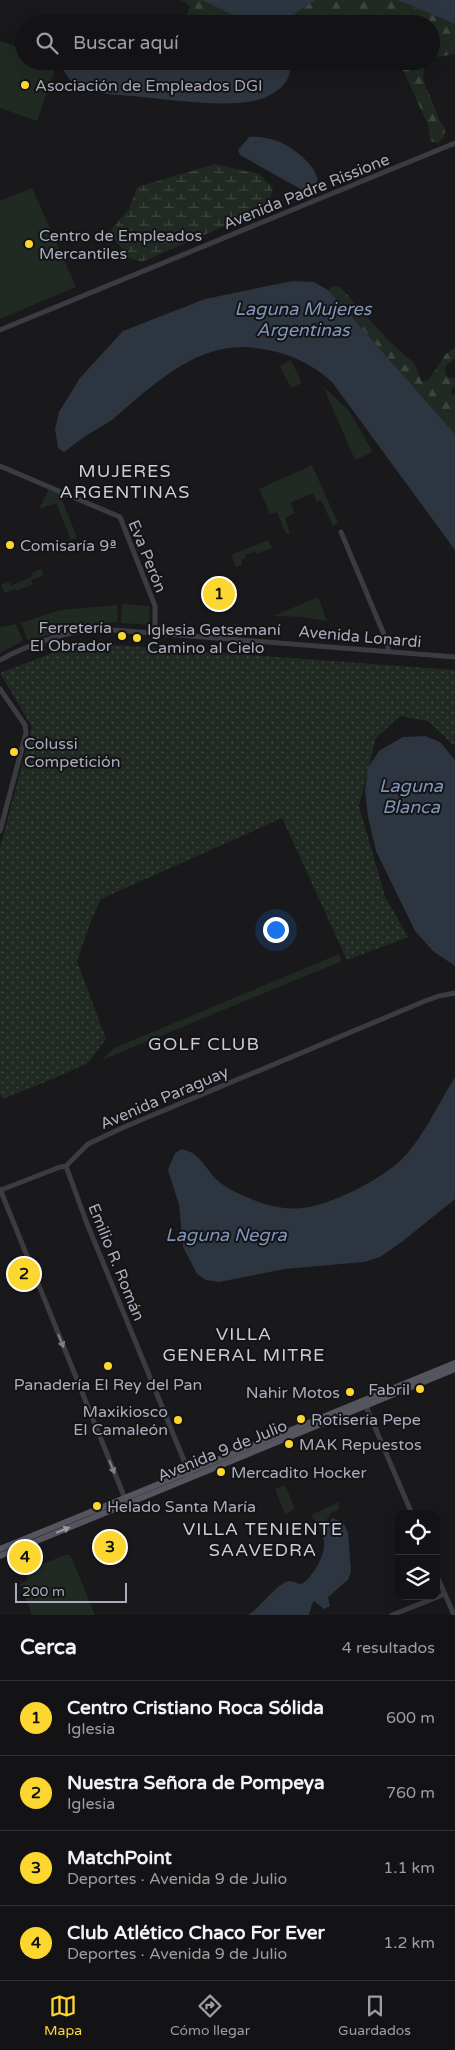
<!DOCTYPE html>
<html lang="es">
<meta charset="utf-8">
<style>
body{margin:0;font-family:"Varela Round",sans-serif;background:#1c1b1d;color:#f1f3f6}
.controls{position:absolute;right:15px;bottom:15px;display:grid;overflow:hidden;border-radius:10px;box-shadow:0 5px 20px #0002}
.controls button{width:45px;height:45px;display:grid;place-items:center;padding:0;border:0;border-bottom:1px solid #323234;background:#131214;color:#f1f3f6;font:25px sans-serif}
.scale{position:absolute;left:15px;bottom:12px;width:112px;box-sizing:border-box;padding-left:5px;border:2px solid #aaacbb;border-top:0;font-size:14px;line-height:18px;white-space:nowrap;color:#aaacbb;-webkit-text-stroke:4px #141316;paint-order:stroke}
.you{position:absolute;left:275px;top:929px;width:18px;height:18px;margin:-12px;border:4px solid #fff;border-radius:50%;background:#1a73e8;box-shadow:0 0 0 8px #1a73e833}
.badge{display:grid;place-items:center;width:32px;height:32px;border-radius:50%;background:#fcd72f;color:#111;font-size:16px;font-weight:700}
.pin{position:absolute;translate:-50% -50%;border:2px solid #fff;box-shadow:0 1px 5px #0006}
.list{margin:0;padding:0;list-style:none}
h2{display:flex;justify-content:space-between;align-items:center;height:65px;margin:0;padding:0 20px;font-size:21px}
h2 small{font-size:16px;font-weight:400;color:#9d9ea0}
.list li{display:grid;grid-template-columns:32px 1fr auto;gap:15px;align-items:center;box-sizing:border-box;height:75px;padding:0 20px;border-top:1px solid #323234}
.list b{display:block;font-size:19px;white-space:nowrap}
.list p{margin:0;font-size:16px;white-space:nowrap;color:#9d9ea0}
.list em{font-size:16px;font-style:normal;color:#9d9ea0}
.icon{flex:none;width:28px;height:28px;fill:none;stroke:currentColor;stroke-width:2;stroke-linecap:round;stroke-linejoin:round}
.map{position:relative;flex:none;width:455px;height:1615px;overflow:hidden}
.search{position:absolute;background:#131214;box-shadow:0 5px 20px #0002;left:15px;right:15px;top:15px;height:55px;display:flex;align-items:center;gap:12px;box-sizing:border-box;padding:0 18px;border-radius:28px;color:#9d9ea0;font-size:19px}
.sheet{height:365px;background:#131214}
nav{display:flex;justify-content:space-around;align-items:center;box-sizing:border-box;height:70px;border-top:1px solid #323234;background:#131214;font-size:14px;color:#9d9ea0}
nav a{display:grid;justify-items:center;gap:2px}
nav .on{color:#fcd72f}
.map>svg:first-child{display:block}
.grass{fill:url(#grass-dots)}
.forest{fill:url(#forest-firs)}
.wetland{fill:url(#wetland-marsh)}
.green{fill:#202922}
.water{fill:#2d3540}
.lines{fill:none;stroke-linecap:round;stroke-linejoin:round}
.tertiary{stroke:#3b3b42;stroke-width:5}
.primary{stroke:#55555f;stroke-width:6}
.oneway{fill:#7e7f8b}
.oneway2{fill:#999ba9}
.poi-dot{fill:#fcd72f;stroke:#141316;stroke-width:2}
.labels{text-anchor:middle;stroke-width:4;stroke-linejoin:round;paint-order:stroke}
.poi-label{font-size:16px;fill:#aaacbb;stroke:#141316;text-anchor:start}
.street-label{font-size:16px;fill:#aaacbb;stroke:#141316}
.water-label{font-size:18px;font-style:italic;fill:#7f95b8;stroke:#141316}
.neighbourhood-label{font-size:18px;letter-spacing:1px;fill:#cbccd7;stroke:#141316}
</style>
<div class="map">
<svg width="455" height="1615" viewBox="0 0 455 1615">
<defs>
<pattern id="grass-dots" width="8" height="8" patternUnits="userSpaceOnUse" patternTransform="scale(1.25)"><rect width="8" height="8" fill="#202922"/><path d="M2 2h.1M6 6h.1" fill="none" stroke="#3e4540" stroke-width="1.8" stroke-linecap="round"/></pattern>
<pattern id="forest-firs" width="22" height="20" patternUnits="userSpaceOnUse" patternTransform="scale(1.25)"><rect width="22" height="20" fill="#202922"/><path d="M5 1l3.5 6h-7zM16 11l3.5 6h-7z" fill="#3e4540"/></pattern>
<pattern id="wetland-marsh" width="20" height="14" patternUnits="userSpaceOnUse" patternTransform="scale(1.25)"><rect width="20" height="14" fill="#202922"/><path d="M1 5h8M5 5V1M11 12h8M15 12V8" fill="none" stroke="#3e4540"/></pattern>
</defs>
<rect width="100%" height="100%" fill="#19181b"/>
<polygon class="grass" points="101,644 455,670 455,744 453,745 428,721 400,716 376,738 359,806 385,896 408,937 347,960 282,818 101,899 91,921 77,961 106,1039 88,1063 50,1080 3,1099 0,1094 0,848 32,727 0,673 55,652"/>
<g class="forest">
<polygon points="181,0 202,0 246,21 308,4 316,0 397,0 455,24 455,54 431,58 431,24 385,24 381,21 376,24 161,24 155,18 170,23 185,21 190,6"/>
<polygon points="399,61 425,61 423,79 440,121 445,128 444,137 438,143 430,141 428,125"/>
<polygon points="333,286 340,287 390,342 414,363 422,382 429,379 446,354 455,347 455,359 446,365 445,372 448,378 455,378 455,387 452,388 451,394 455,396 455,434 328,290"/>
</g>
<polygon class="wetland" points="215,164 259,174 273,188 268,207 142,262 129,258 109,232 129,209 137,187"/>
<g class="green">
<polygon points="0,41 24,49 24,61 58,61 37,121 0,108"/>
<polygon points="32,188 76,287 0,319 0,201"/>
<polygon points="291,360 302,383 291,388 280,366"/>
<polygon points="323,386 349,411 373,452 355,460"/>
<polygon points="312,465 338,523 333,526 321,500 317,502 313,493 290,503 295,513 285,518 290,533 286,534 277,512 270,514 259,489"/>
<polygon points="49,489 66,497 62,500 77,537 71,540 56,503 39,509"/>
<polygon points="268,540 272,548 256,554 255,551 245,555 246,558 241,561 242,565 236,567 231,555"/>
<polygon points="41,569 44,575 31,580 33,584 17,591 15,589 5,593 1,585 9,582 11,586 33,576 31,573"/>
<polygon points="318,597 327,621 303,617 273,616"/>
<polygon points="122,604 150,606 149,625 121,623"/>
<polygon points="117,605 118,622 59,632 28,641 21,623 60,610"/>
<polygon points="16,624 23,641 0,653 0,627"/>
<polygon points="339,954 342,961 102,1060 114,1048"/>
<polygon points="285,1485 295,1509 285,1514 275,1489"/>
<polygon points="339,1502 339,1509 331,1513 321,1528 318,1527 311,1515"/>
<polygon points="116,1533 124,1553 103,1561 95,1542"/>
<polygon points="65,1555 69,1555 72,1559 95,1615 32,1615 20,1584 28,1580 25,1571"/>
</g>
<g class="water">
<path d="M 202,0 L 316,0 C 308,4 301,10 293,14 C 257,33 234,15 202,0 Z"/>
<polygon points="397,0 455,0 455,24"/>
<path d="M 62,61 L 282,61 L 290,67 C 291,84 274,95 258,100 C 229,108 172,100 141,97 C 122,95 102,95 84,88 C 72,84 62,74 62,61 Z"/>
<path d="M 249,137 C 259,136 275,139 284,144 C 295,149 328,175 314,187 C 311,191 308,192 304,191 L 240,155 L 238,150 Z"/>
<path d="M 292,281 L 314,282 L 328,290 L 455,434 L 455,550 L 332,382 C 313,365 293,355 268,350 C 203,335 158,381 112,420 C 105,425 96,429 89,434 C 80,439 73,446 64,452 L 58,448 L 55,429 L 59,412 L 80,378 L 123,331 L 205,299 Z"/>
<polygon points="425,736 440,742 455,760 455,966 433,951 415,931 376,851 368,817 365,790 368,767 380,750 403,737"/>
<path d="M 455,1077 L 455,1199 L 403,1241 L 380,1257 L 364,1262 L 285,1269 L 219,1282 L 206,1280 L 197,1274 L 183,1247 L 179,1205 L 168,1170 L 175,1153 L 182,1149 C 200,1153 205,1168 217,1180 C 226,1188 237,1193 247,1197 C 263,1205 285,1210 303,1208 C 333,1204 378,1181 401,1160 C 424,1137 438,1104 455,1077 Z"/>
<path d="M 332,1518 L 343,1522 L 348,1532 L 351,1571 L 348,1580 L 328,1597 L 330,1606 L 324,1609 L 314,1601 L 312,1604 L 309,1615 L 248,1615 C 260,1608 277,1583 289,1581 C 293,1581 298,1584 302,1584 C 315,1574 328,1552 323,1535 Z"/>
</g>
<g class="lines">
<g class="tertiary">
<polyline points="0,330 455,143"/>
<polyline points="0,466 120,517 155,606 155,633"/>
<polyline points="341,532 388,644 388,650"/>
<path d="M 0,660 C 32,643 65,631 101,629 L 455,657"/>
<polyline points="0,689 25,725 26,733 0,831"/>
<polyline points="66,1166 86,1221 190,1475"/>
<polyline points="0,1189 126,1501"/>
<polyline points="1,1190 60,1167 66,1166 88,1144 122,1128 425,1001 439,996 455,993"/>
<polyline points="365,1404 412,1514"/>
<polyline points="436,1574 454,1615"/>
<polyline points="392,1615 445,1594"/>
</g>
<g class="primary">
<polyline points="0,1549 455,1363"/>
<polyline points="0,1556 455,1369"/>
</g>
</g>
<defs><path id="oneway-solid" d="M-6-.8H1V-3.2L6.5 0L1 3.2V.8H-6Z" transform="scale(1.25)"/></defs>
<g class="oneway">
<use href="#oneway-solid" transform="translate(61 1341) rotate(68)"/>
<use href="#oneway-solid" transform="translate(112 1467) rotate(68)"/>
</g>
<use class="oneway2" href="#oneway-solid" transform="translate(63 1530) rotate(-22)"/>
<g class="poi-dot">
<circle cx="25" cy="85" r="5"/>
<circle cx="29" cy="244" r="5"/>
<circle cx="10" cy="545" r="5"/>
<circle cx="122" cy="636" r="5"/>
<circle cx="137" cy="638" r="5"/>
<circle cx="14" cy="752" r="5"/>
<circle cx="108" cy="1366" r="5"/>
<circle cx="420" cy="1389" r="5"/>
<circle cx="350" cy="1392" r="5"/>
<circle cx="301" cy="1419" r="5"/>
<circle cx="178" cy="1420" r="5"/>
<circle cx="289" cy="1444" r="5"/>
<circle cx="221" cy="1472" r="5"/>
<circle cx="97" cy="1506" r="5"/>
</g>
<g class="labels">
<g class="poi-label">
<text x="35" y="91">Asociación de Empleados DGI</text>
<text x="39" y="241">Centro de Empleados<tspan x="39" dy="18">Mercantiles</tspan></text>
<text x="20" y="551">Comisaría 9ª</text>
<text x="112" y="633" text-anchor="end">Ferretería<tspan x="112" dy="18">El Obrador</tspan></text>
<text x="147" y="635">Iglesia Getsemaní<tspan x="147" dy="18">Camino al Cielo</tspan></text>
<text x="24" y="749">Colussi<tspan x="24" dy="18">Competición</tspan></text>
<text x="108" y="1390" text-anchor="middle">Panadería El Rey del Pan</text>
<text x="410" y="1395" text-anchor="end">Fabril</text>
<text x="340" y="1398" text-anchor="end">Nahir Motos</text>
<text x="168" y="1417" text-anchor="end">Maxikiosco<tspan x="168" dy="18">El Camaleón</tspan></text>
<text x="311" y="1425">Rotisería Pepe</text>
<text x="299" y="1450">MAK Repuestos</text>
<text x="231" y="1478">Mercadito Hocker</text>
<text x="107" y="1512">Helado Santa María</text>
</g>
<g class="street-label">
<text transform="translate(306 191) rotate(-22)" y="6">Avenida Padre Rissione</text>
<text transform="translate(148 556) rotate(68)" y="6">Eva Perón</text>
<text transform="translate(360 636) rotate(5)" y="6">Avenida Lonardi</text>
<text transform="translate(164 1097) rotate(-23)" y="6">Avenida Paraguay</text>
<text transform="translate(117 1262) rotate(68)" y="6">Emilio R. Román</text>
<text transform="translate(222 1450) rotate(-22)" y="6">Avenida 9 de Julio</text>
</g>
<g class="water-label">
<text x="303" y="315">Laguna Mujeres<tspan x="303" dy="21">Argentinas</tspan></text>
<text x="411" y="792">Laguna<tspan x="411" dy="21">Blanca</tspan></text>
<text x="226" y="1241">Laguna Negra</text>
</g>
<g class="neighbourhood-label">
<text x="125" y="477">MUJERES<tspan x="125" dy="21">ARGENTINAS</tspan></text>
<text x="204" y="1050">GOLF CLUB</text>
<text x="244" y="1340">VILLA<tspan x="244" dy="21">GENERAL MITRE</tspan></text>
<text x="263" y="1535">VILLA TENIENTE<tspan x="263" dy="21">SAAVEDRA</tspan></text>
</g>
</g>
</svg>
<div class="controls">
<button><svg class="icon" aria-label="locate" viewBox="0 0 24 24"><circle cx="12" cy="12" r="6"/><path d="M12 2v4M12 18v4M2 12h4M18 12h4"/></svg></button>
<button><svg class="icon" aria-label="layers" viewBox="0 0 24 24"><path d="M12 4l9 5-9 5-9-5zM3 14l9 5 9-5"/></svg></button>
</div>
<div class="scale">200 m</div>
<div class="you"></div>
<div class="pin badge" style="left:219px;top:594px">1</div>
<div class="pin badge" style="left:24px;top:1274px">2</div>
<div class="pin badge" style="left:110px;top:1547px">3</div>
<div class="pin badge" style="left:25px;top:1557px">4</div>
<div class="search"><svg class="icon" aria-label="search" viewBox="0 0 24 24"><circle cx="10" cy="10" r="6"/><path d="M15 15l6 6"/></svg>Buscar aquí</div>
</div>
<section class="sheet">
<h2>Cerca<small>4 resultados</small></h2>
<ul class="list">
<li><span class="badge">1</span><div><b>Centro Cristiano Roca Sólida</b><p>Iglesia</p></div><em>600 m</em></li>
<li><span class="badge">2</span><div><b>Nuestra Señora de Pompeya</b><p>Iglesia</p></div><em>760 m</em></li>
<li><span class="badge">3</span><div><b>MatchPoint</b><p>Deportes · Avenida 9 de Julio</p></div><em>1.1 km</em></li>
<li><span class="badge">4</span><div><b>Club Atlético Chaco For Ever</b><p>Deportes · Avenida 9 de Julio</p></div><em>1.2 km</em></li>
</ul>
</section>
<nav>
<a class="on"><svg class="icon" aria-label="map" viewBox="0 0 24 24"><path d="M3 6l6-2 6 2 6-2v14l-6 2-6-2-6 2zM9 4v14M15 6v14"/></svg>Mapa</a>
<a><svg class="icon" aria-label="directions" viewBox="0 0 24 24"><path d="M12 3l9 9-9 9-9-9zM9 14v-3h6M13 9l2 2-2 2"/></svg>Cómo llegar</a>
<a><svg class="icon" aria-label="saved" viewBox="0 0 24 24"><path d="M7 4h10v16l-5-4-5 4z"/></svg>Guardados</a>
</nav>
